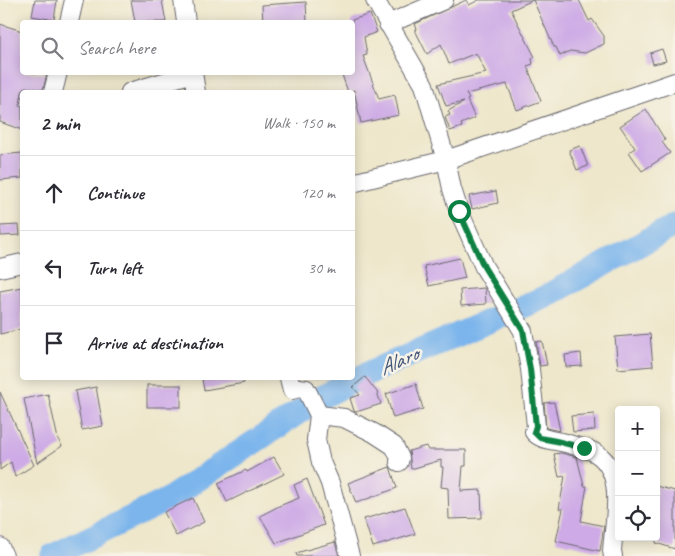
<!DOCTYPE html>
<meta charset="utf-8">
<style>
body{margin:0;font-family:Caveat,sans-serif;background:#f7f7f7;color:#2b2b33}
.controls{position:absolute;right:15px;bottom:15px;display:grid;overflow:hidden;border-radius:5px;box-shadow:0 2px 12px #0003}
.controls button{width:45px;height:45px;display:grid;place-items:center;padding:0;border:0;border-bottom:1px solid #e1e1e2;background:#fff;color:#2b2b33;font:25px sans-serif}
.stop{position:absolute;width:15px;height:15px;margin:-11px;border:4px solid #0b8043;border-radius:50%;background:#fff}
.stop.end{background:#0b8043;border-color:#fff;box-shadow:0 1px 5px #0008}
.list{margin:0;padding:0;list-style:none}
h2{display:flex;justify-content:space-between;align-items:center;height:65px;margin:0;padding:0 20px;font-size:21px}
h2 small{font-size:16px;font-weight:400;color:#7c7c81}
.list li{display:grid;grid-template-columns:32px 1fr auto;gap:15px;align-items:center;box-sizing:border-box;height:75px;padding:0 20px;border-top:1px solid #e1e1e2}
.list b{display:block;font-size:19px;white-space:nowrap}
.list em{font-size:16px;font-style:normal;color:#7c7c81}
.icon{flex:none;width:28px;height:28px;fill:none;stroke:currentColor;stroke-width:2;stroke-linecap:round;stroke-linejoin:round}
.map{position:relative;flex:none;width:675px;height:556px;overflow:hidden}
.search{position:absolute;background:#fff;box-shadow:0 2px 12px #0003;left:20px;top:20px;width:335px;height:55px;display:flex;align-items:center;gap:12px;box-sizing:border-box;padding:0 18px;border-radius:5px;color:#7c7c81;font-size:19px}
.panel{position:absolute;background:#fff;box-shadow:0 2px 12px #0003;left:20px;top:90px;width:335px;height:290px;border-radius:5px}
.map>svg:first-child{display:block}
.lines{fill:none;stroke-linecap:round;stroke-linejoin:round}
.river{stroke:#7cb5ec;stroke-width:24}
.building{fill:#ceabe6}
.minor-casing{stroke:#69676d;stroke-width:20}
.minor{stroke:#fff;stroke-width:18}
.route{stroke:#0b8043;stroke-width:6}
.labels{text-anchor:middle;stroke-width:5;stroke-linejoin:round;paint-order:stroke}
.water-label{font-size:22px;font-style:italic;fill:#425579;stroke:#f7f3e8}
</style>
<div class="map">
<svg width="675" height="556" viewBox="0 0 675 556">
<rect width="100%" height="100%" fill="#f7f3e8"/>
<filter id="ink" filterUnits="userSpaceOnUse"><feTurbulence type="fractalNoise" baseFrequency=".02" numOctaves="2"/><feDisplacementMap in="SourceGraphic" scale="10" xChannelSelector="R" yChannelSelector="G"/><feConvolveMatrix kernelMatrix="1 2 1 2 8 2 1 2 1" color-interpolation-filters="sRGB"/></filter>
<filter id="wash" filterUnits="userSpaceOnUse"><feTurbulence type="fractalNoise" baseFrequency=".0096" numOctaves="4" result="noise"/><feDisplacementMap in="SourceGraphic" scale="20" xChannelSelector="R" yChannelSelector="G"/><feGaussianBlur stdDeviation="1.12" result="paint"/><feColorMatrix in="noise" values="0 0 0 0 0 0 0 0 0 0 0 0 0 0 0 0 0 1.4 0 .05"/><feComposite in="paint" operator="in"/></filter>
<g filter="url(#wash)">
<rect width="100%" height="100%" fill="#eee7cb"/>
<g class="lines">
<polyline class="river" points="52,556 167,500 322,397 375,370 543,298 675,225"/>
</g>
<g id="blocks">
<g class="building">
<polygon points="35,0 57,0 54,20 32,16"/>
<polygon points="131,0 162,0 166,22 135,22"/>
<polygon points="466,0 469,5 479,0 579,0 589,21 592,19 604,36 604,44 585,53 570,51 560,56 556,47 554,47 533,0 511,10 535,57 532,59 533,64 527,66 541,101 517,110 507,84 466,94 469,99 467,100 475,118 461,124 462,127 450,131 445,117 450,115 448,111 464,102 446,106 438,84 486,73 476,53 449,64 441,44 427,54 415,30 417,29 415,24"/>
<polygon points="306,2 307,22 263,22 262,5"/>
<polygon points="370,14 377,32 364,37 367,55 363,56 379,99 395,95 399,115 361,123 354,90 348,92 341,72 352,72 352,20"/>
<polygon points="0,24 22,31 22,72 47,74 43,90 25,87 22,92 20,105 22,106 22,130 0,122"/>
<polygon points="662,49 666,61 653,64 650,53"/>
<polygon points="646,109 665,140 662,142 670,153 642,171 629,152 635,148 620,126"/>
<polygon points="580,146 588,166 577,170 569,150"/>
<polygon points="22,153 22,178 0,180 0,155"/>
<polygon points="496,191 498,203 472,209 469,196"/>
<polygon points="19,225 20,235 1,236 0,226"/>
<polygon points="460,258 465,278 429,286 424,266"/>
<polygon points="22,287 22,329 0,334 0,291"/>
<polygon points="485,288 486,304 461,306 460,290"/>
<polygon points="650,334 653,366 618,369 615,337"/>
<polygon points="542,341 547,365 540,366 536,342"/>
<polygon points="581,353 582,366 566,367 565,355"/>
<polygon points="365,377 377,392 381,404 356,412 354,411 350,398 360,395 353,387"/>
<polygon points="209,378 243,378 244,383 204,390 202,379"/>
<polygon points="416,384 423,409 393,418 386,394"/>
<rect x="147" y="385" width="34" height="22"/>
<polygon points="96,387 103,426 82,430 75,391"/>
<polygon points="0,392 34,465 15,477 11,462 0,470"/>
<polygon points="48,394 58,439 62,446 37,463 24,399"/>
<polygon points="554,402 560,431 546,428 544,403"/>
<polygon points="594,414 595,430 573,432 571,416"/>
<polygon points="426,446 428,450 466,450 466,466 463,466 461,491 481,490 482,518 449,519 448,488 441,487 443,467 441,467 441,460 411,469 409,451"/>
<polygon points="561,453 577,457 584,486 587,486 581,521 604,526 600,551 556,541 563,509 559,509 565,476 559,477 554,454"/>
<polygon points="274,457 284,474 227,502 218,483 246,470 247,472"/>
<polygon points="390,467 397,488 356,503 348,483"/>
<polygon points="307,479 324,525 276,543 260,516 279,506 299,498 294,485"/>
<polygon points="656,486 675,491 675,549 656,543"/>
<polygon points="193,498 204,522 176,536 164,512"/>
<polygon points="405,507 415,534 373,547 364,519"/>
<polygon points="335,542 339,556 297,556 296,553"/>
</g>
</g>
</g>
<g filter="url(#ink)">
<use href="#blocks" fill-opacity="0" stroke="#69676d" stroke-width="1"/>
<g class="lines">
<defs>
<g id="minor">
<polyline points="183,0 186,22"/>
<path d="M 375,0 L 424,85 L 446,160 L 452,189 L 459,211 L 484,267 L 523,331 L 530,369 L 536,426 L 534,432 C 542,441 555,440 566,443 C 575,446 584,448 592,451 C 628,469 614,519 612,551 L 613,556"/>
<polyline points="69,22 74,0"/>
<polyline points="388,24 444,0"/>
<polyline points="193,72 196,92"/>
<polyline points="53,92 58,72"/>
<polyline points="130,92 193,73"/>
<polyline points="352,183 446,160 675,82"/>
<polyline points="0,268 22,263"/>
<polyline points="289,378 292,390 299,388 306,389 319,415"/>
<polyline points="0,547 4,556"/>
<polyline points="350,556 330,483 321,462 316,440 319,415 344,418 374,433 394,446 400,458 399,462"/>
</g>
</defs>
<use href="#minor" class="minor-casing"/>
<use href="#minor" class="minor"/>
</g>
</g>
<g class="lines" filter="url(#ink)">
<polyline class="route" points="459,211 484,267 523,330 530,369 536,426 534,432 540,438 556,441 584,448"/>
</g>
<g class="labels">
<g class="water-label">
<text transform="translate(398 360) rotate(-24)" y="8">Alaro</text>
</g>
</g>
</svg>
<div class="controls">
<button>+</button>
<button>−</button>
<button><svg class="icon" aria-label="locate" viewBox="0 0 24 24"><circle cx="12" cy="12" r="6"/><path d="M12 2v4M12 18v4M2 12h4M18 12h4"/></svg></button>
</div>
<div class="stop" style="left:459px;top:211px"></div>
<div class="stop end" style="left:584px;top:448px"></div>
<div class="search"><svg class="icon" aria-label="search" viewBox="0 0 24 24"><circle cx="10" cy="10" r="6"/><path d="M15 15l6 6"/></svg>Search here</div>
<section class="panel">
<h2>2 min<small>Walk · 150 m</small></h2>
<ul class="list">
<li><svg class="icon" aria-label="ahead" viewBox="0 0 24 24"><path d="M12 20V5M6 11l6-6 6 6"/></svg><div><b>Continue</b></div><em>120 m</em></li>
<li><svg class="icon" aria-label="left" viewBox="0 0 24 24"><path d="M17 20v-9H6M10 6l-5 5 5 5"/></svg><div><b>Turn left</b></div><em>30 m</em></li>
<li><svg class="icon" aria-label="arrive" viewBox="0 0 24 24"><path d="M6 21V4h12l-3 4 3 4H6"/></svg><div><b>Arrive at destination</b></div></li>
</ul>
</section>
</div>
